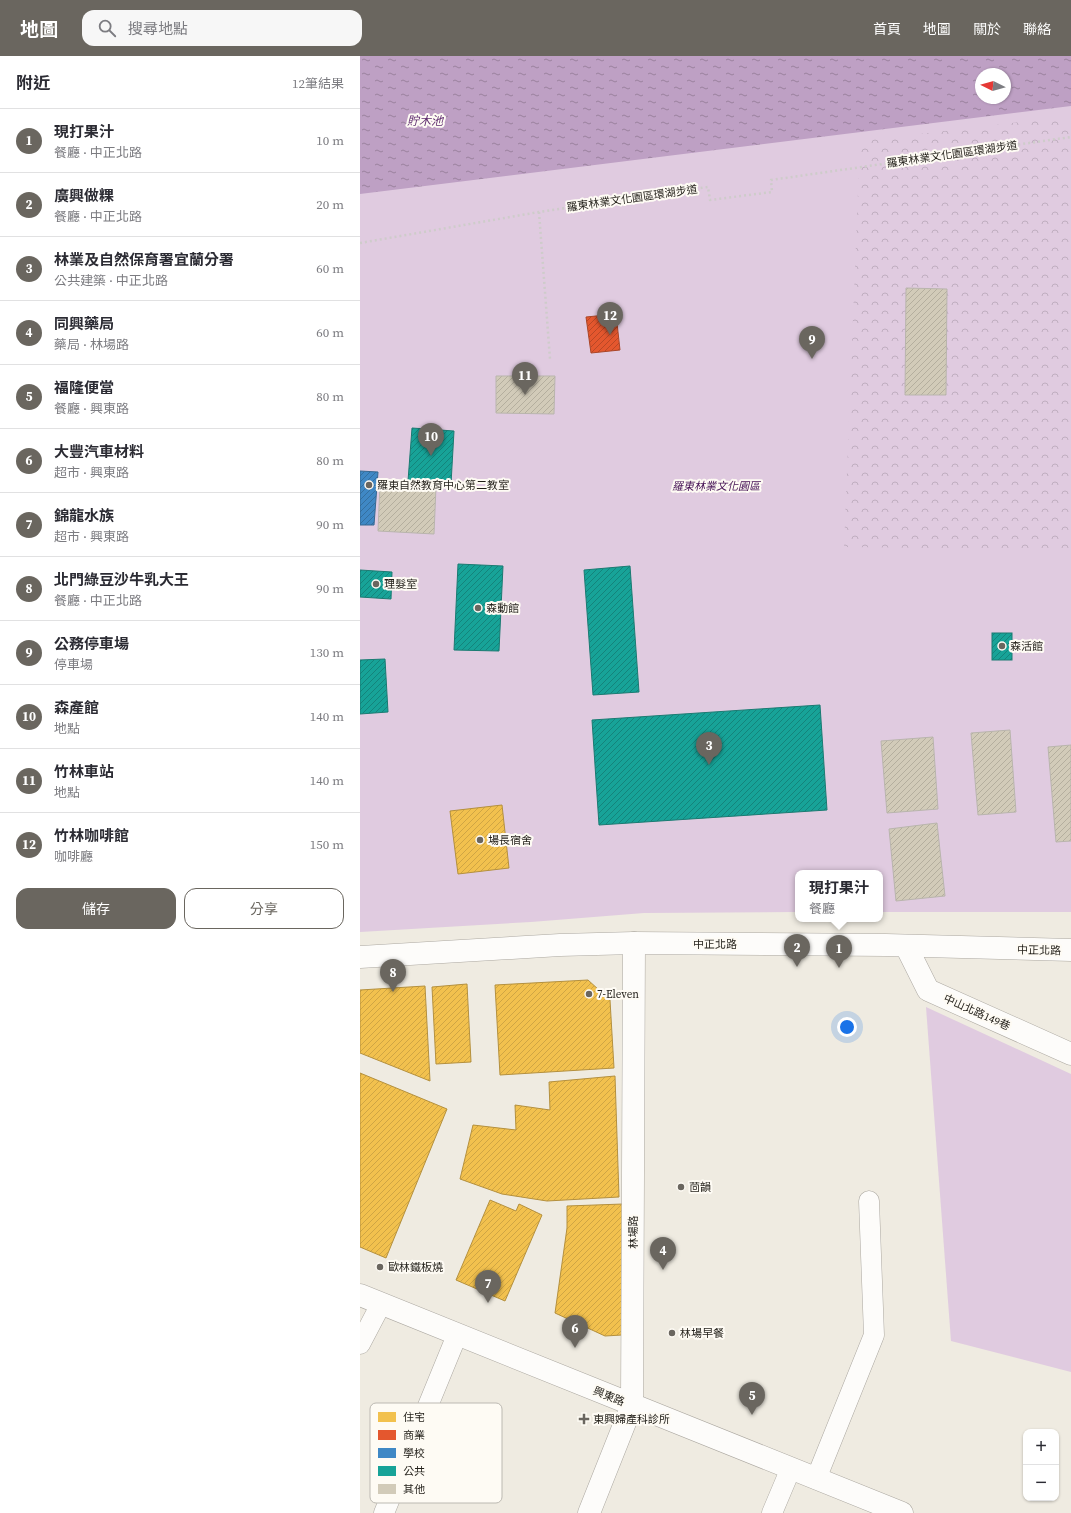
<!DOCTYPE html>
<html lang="zh-TW">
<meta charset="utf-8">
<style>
body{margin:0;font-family:"Source Serif 4","Noto Sans TC",serif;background:#f7f7f7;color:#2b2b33}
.controls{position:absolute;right:12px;bottom:12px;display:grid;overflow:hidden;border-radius:8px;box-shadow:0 1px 3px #0004}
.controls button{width:36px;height:36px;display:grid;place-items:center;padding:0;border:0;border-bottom:1px solid #e1e1e2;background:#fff;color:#2b2b33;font:20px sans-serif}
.compass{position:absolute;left:615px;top:12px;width:36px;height:36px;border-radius:50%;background:#fff;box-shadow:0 1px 3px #0004;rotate:275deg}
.you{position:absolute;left:487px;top:971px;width:14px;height:14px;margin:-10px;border:3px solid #fff;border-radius:50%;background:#1a73e8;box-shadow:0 0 0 6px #1a73e833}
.badge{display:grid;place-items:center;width:26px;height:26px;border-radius:50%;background:#6a665f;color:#fff;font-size:13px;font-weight:700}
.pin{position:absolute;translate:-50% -33px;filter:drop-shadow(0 1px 2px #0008)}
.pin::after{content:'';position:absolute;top:21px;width:14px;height:12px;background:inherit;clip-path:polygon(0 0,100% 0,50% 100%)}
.popup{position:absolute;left:435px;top:814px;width:88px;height:52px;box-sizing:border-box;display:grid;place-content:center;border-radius:8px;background:#fff;filter:drop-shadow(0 1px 3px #0005);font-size:13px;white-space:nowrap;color:#7c7c81}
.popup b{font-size:15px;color:#2b2b33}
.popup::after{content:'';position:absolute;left:50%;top:100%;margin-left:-8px;border:8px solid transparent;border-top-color:#fff}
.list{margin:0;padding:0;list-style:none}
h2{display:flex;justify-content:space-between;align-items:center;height:52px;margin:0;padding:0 16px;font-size:17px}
h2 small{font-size:13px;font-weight:400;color:#7c7c81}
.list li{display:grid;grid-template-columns:26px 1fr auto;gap:12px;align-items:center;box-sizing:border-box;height:64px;padding:0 16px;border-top:1px solid #e1e1e2}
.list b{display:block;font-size:15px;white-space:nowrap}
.list p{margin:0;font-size:13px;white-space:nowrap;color:#7c7c81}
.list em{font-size:13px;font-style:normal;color:#7c7c81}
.actions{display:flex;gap:8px;padding:12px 16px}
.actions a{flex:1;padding:9px 0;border:1px solid #6a665f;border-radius:12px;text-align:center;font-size:14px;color:#6a665f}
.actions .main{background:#6a665f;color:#fff}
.icon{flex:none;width:22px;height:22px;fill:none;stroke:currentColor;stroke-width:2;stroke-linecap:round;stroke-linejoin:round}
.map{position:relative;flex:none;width:711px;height:1457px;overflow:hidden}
header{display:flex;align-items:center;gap:24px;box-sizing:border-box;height:56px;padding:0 20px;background:#6a665f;color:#fff}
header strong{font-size:19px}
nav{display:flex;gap:22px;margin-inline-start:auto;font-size:14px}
.search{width:280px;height:36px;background:#f7f7f7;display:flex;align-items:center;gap:10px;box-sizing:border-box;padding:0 14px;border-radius:12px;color:#7c7c81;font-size:15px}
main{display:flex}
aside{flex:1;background:#fff}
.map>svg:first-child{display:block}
.green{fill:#e0cbe0;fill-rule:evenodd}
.forest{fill:url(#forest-crowns)}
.water{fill:url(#water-ripples);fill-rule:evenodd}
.homes{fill:url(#homes-hatch);stroke:#b4903e}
.shops{fill:url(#shops-hatch);stroke:#aa4628}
.schools{fill:url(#schools-hatch);stroke:#366891}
.public{fill:url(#public-hatch);stroke:#1a7b72}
.building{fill:url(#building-hatch);stroke:#b9b5ad}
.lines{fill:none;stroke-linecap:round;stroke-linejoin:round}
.service-casing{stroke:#aca8a1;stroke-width:21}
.minor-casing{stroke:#aca8a1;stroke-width:23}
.path{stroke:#ceccca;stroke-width:2.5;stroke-dasharray:2 3;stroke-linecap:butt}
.service{stroke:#fdfcfa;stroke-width:20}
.minor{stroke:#fdfcfa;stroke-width:22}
.poi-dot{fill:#6a665f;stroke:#fefbf4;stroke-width:1.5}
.labels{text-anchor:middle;stroke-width:4;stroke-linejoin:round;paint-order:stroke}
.street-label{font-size:11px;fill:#221f19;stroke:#fefbf4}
.poi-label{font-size:11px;fill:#221f19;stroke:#fefbf4;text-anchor:start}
.park-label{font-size:11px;font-style:italic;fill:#441054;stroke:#fefbf4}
.water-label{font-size:12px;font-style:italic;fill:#5e2b6e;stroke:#fefbf4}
.key{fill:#fefbf4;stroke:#bcb9b2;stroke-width:1}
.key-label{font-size:11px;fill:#221f19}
</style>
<header>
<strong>地圖</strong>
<div class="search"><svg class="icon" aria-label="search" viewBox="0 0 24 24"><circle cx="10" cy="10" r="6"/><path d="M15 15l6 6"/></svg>搜尋地點</div>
<nav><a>首頁</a><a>地圖</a><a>關於</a><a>聯絡</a></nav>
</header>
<main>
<aside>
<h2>附近<small>12筆結果</small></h2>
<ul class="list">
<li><span class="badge">1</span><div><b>現打果汁</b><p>餐廳 · 中正北路</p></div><em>10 m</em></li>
<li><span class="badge">2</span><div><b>廣興做粿</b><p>餐廳 · 中正北路</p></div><em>20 m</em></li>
<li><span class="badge">3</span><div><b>林業及自然保育署宜蘭分署</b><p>公共建築 · 中正北路</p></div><em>60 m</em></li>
<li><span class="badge">4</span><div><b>同興藥局</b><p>藥局 · 林場路</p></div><em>60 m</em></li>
<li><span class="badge">5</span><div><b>福隆便當</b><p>餐廳 · 興東路</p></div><em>80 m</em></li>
<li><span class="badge">6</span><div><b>大豐汽車材料</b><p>超市 · 興東路</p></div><em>80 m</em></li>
<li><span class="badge">7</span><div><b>錦龍水族</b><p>超市 · 興東路</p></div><em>90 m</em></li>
<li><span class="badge">8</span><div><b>北門綠豆沙牛乳大王</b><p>餐廳 · 中正北路</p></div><em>90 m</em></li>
<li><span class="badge">9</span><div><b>公務停車場</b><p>停車場</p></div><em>130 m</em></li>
<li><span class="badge">10</span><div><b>森產館</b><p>地點</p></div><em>140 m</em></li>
<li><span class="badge">11</span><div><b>竹林車站</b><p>地點</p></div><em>140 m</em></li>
<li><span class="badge">12</span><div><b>竹林咖啡館</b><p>咖啡廳</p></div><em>150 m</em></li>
</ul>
<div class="actions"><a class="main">儲存</a><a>分享</a></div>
</aside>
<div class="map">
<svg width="711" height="1457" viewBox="0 0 711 1457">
<defs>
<pattern id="forest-crowns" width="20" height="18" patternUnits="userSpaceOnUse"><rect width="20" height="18" fill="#e0cbe0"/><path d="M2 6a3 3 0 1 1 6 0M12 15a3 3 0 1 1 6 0" fill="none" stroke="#c0aec0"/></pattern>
<pattern id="water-ripples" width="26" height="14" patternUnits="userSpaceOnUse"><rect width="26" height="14" fill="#bea0c4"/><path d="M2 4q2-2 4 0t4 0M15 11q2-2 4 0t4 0" fill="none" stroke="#9a829e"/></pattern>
<pattern id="homes-hatch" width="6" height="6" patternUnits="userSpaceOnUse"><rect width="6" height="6" fill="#f2c14e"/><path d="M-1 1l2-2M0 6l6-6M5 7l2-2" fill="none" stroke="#cfa544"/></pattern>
<pattern id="shops-hatch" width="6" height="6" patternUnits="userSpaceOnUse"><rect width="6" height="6" fill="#e4572e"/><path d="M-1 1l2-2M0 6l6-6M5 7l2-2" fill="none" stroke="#b84726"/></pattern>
<pattern id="schools-hatch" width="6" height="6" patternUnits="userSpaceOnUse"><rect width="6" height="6" fill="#3f88c5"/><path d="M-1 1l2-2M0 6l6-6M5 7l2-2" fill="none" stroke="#346f9f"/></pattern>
<pattern id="public-hatch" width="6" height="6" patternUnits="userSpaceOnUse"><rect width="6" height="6" fill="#17a398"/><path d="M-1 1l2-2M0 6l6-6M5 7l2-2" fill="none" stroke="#14847b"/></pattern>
<pattern id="building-hatch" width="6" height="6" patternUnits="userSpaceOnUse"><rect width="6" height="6" fill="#d2cbb9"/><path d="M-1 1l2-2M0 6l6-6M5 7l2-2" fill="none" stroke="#b4ae9e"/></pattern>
</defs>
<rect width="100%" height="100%" fill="#efebe1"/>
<g class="green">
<path d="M 0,0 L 711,0 L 711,856 L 520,856 L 520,817 L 438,817 L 438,856 L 284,857 L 171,866 L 0,876 ZM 621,18 L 645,18 L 645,42 L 621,42 Z"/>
<polygon points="566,951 711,1018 711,1316 591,1285"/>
</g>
<polygon class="forest" points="711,60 711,494 484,491 500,85"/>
<path class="water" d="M 0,0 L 711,0 L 711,50 L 0,138 ZM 621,18 L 645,18 L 645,42 L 621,42 Z"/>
<g class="homes">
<polygon points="142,749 149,812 98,818 90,755"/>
<polygon points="228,924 250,944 254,1012 140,1019 135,929"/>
<polygon points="107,928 111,1006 76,1008 72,931"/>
<polygon points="65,930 70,1025 0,997 0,934"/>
<polygon points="0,1017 87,1053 26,1202 0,1191"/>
<polygon points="255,1020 259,1141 187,1145 142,1138 100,1123 113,1069 156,1074 155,1049 190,1054 189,1026"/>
<polygon points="130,1144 156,1155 159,1148 182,1159 145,1245 96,1224"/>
<polygon points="263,1148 262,1279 245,1280 195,1257 207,1172 207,1150"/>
</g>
<polygon class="shops" points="256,258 260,294 231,297 226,261"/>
<polygon class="schools" points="0,415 18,416 14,469 0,469"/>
<g class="public">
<polygon points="52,372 94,375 91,428 48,425"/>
<polygon points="98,508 143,510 139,595 94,594"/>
<polygon points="270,510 279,636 233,639 224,514"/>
<polygon points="0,514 32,516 31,543 0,541"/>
<rect x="632" y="577" width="20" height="27"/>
<polygon points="25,603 28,656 0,658 0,604"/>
<polygon points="460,649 467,754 239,769 232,664"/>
</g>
<g class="building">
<polygon points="546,232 587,233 586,339 545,339"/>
<polygon points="136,320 195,320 194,358 136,357"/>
<polygon points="20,427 76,431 74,478 18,475"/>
<polygon points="650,674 656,756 618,759 611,677"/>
<polygon points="573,681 578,753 527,757 521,685"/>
<polygon points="711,689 711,785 696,786 688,691"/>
<polygon points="577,767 585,840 536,845 529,773"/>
</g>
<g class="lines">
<defs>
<g id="service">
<polyline points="0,1288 21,1248"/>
<polyline points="456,1423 514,1279 509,1145"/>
<polyline points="24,1457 97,1279"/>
<polyline points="412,1457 431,1412"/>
</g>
<g id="minor">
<polyline points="546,890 568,934 711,998"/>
<polyline points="0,901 200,889 274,887 526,889 711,894"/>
<polyline points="0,1239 542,1457"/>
<polyline points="229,1457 272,1349 274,887"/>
</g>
</defs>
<use href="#service" class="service-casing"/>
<use href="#minor" class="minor-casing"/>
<g class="path">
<polyline points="179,156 190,303"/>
<polyline points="0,187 179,156 348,131 350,144 412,136 411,124 711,81"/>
</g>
<use href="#service" class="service"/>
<use href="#minor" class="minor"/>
</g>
<g class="poi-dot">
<circle cx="9" cy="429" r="4"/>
<circle cx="16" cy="528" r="4"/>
<circle cx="118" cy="552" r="4"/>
<circle cx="642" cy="590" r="4"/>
<circle cx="120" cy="784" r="4"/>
<circle cx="229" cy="938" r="4"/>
<circle cx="321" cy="1131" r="4"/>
<circle cx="20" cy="1211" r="4"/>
<circle cx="312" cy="1277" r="4"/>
<path d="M222 1357h4v4h4v4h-4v4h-4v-4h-4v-4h4z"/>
</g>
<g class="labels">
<g class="street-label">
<text transform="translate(592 98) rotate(-8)" y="4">羅東林業文化園區環湖步道</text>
<text transform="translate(272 142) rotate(-8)" y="4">羅東林業文化園區環湖步道</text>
<text x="355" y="892">中正北路</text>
<text transform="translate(679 894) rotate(1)" y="4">中正北路</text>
<text transform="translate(617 956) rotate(24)" y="4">中山北路149巷</text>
<text transform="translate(273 1176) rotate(-90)" y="4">林場路</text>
<text transform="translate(249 1340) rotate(22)" y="4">興東路</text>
</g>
<g class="poi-label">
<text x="17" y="433">羅東自然教育中心第二教室</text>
<text x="24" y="532">理髮室</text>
<text x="126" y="556">森動館</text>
<text x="650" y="594">森活館</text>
<text x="128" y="788">場長宿舍</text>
<text x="237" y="942">7-Eleven</text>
<text x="329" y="1135">茴韻</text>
<text x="28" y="1215">歐林鐵板燒</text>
<text x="320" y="1281">林場早餐</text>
<text x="233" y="1367">東興婦產科診所</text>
</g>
<g class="park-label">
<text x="356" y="434">羅東林業文化園區</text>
</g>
<g class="water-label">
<text x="65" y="69">貯木池</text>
</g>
</g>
<rect x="10" y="1347" width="132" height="100" rx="6" class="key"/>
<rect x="18" y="1356" width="18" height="10" fill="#f2c14e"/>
<rect x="18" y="1374" width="18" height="10" fill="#e4572e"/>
<rect x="18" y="1392" width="18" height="10" fill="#3f88c5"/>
<rect x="18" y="1410" width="18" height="10" fill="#17a398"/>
<rect x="18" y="1428" width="18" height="10" fill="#d2cbb9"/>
<g class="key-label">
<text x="43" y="1365">住宅</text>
<text x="43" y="1383">商業</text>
<text x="43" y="1401">學校</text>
<text x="43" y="1419">公共</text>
<text x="43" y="1437">其他</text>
</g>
</svg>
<div class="controls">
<button>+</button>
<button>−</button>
</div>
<svg class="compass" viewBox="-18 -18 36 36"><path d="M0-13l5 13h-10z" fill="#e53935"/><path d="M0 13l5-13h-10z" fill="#7c7c81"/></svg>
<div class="you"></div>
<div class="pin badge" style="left:479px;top:912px">1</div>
<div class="popup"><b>現打果汁</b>餐廳</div>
<div class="pin badge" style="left:437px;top:911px">2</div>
<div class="pin badge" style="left:349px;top:709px">3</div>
<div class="pin badge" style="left:303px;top:1214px">4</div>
<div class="pin badge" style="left:392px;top:1359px">5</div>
<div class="pin badge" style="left:215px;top:1292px">6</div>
<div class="pin badge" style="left:128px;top:1247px">7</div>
<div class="pin badge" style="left:33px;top:936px">8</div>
<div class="pin badge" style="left:452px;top:303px">9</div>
<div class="pin badge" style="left:71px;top:400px">10</div>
<div class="pin badge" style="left:165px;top:339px">11</div>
<div class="pin badge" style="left:250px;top:279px">12</div>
</div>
</main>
